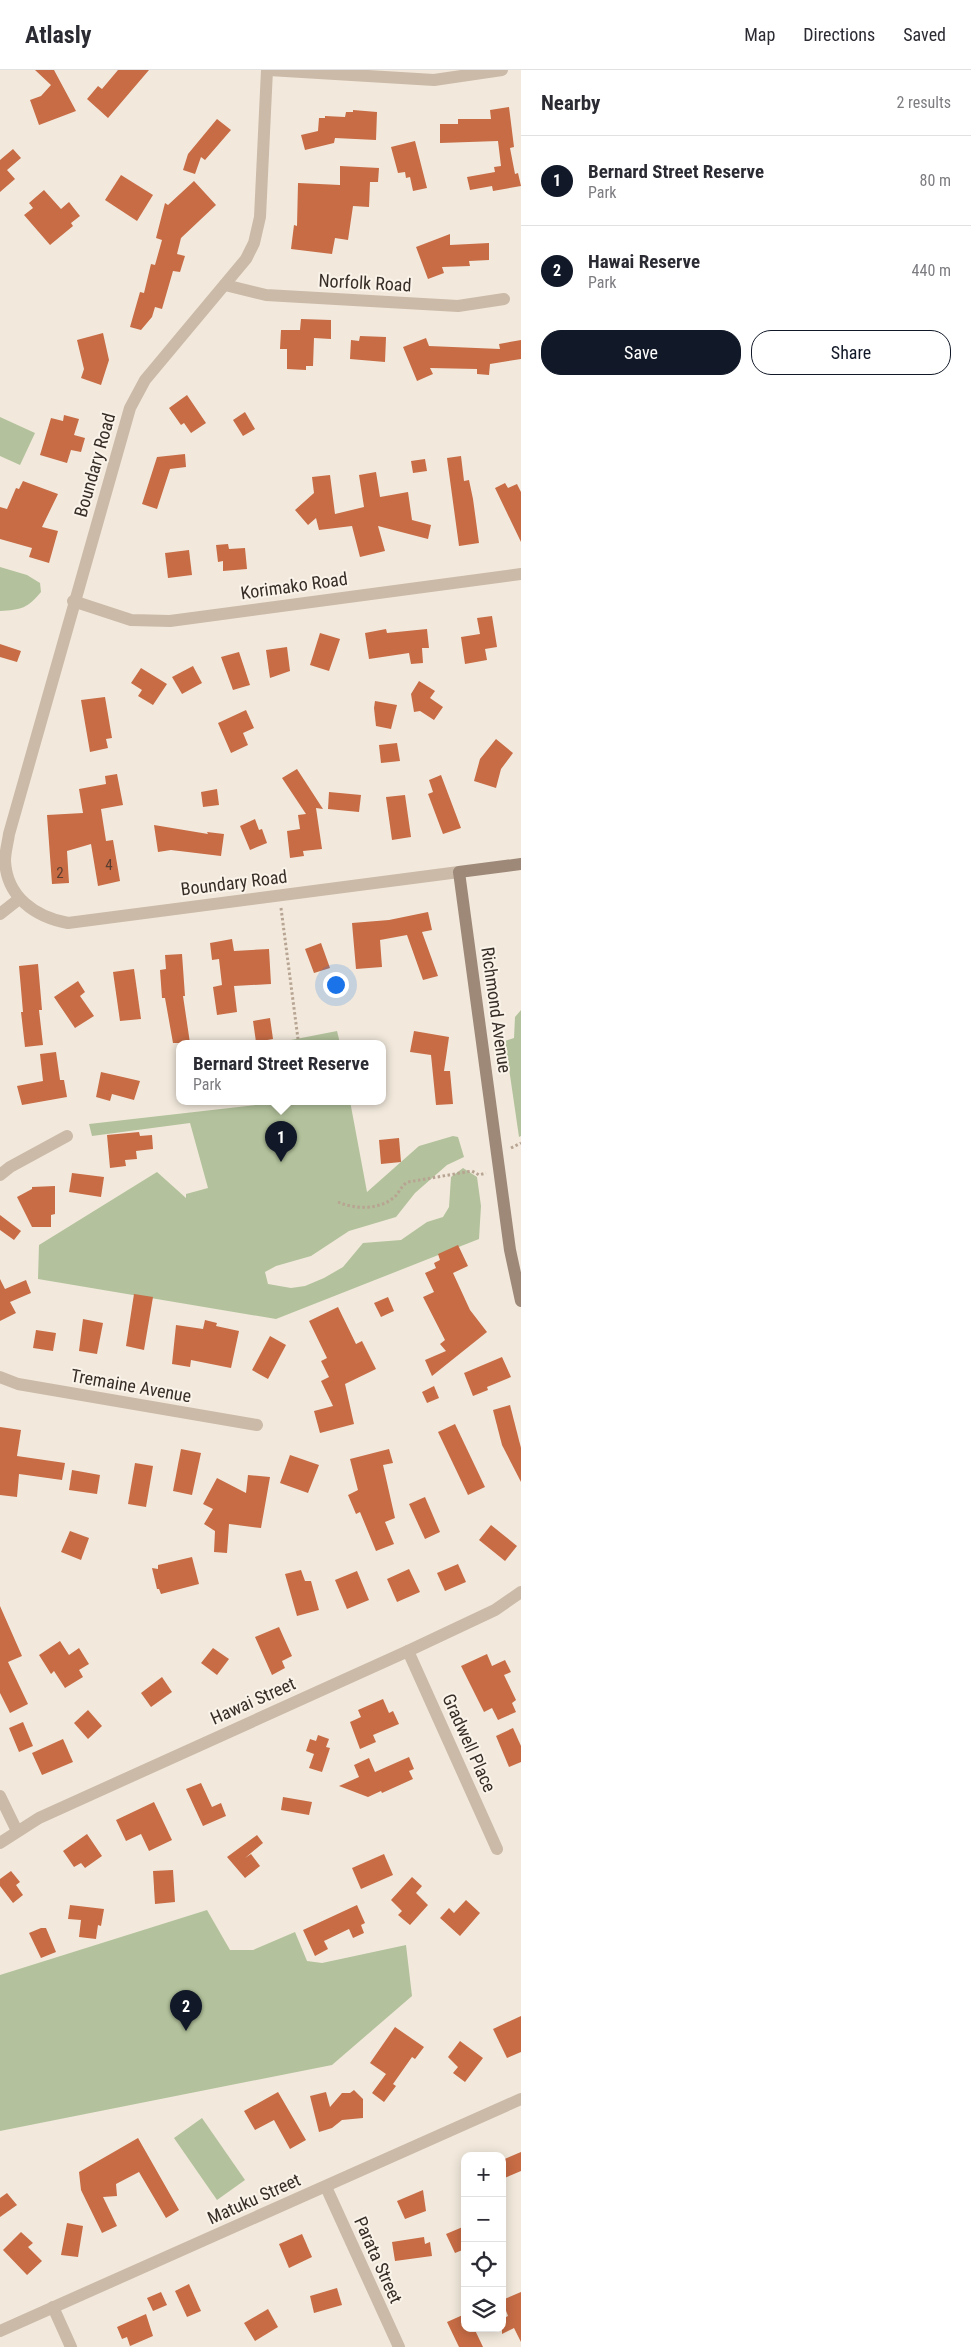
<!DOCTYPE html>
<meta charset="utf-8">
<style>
body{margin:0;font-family:"Roboto Condensed",sans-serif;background:#f2f2f3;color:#2b2b33}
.controls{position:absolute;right:15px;bottom:15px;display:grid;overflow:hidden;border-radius:10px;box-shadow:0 2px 12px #0003}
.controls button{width:45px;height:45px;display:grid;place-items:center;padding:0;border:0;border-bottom:1px solid #e1e1e2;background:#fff;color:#2b2b33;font:25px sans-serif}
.you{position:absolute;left:335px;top:914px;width:18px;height:18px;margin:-12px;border:4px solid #fff;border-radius:50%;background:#1a73e8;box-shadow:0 0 0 8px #1a73e833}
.badge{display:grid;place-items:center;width:32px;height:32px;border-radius:50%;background:#111827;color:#fff;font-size:16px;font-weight:700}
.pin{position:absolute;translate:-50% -41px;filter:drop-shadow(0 1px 2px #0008)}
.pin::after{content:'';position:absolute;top:26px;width:18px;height:15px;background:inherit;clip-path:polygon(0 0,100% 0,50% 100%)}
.popup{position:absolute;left:176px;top:970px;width:210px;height:65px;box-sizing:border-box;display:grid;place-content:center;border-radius:10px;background:#fff;filter:drop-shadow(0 1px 4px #0005);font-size:16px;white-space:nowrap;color:#7c7c81}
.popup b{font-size:19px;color:#2b2b33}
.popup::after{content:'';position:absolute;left:50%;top:100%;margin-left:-10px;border:10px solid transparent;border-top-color:#fff}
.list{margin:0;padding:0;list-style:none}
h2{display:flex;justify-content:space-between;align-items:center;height:65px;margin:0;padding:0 20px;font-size:21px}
h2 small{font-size:16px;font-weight:400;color:#7c7c81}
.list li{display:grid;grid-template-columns:32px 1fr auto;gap:15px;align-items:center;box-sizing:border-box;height:90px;padding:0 20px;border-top:1px solid #e1e1e2}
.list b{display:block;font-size:19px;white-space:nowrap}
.list p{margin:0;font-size:16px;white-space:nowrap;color:#7c7c81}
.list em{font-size:16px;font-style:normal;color:#7c7c81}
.actions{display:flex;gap:10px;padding:15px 20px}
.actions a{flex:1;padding:11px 0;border:1px solid #111827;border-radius:20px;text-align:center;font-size:18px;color:#111827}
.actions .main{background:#111827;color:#fff}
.icon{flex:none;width:28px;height:28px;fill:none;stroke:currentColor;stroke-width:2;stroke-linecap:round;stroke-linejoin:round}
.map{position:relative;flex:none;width:521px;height:2277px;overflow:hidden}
header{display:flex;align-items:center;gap:30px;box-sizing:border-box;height:70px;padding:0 25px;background:#fff;border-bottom:1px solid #e1e1e2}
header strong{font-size:24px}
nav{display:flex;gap:28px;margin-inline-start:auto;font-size:18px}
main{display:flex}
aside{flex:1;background:#fff}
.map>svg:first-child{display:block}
.green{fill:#b3c29c}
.building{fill:#c76c45}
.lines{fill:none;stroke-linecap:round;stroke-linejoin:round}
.path{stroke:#b7a492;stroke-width:3;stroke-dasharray:2.5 2.5;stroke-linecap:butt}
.street{stroke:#cbbaa8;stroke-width:12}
.secondary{stroke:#9e8979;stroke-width:12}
.labels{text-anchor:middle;stroke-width:4;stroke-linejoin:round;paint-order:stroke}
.number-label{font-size:15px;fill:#5b3e2f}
.street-label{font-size:18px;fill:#372e28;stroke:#faf3e9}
</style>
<header>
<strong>Atlasly</strong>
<nav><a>Map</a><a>Directions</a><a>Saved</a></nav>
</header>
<main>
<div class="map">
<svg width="521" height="2277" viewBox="0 0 521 2277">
<rect width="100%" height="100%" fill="#f2e9dc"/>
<g class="green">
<polygon points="0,347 35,363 20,395 0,386"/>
<path d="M 0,497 L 27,505 L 40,513 L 41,522 C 28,538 21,540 0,541 Z"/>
<polygon points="521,940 521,1066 519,1067 505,971 514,968 515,947"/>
<polygon points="337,961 340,973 292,973 291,970"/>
<polygon points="290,1031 350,1031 367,1122 419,1076 453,1066 458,1067 464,1087 447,1095 415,1123 396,1147 349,1161 311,1186 276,1196 265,1202 268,1214 291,1218 305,1216 324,1208 343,1197 363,1173 401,1170 427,1152 443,1147 449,1137 451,1107 463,1098 477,1107 481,1136 479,1169 276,1249 38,1209 39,1175 157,1102 186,1128 186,1124 208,1118 190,1053 92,1066 89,1054"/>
<polygon points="207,1840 230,1880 253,1880 295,1862 307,1891 322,1893 406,1875 412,1926 332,1995 0,2061 0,1905"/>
<polygon points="202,2048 245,2110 217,2130 174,2068"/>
</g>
<g class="building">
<polygon points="35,0 54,0 76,41 39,55 30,30 41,26 51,15"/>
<polygon points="118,0 149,0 108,48 87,29 98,16 102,19"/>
<polygon points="509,37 514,77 510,78 515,104 518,103 521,116 493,121 492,116 470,120 467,107 495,102 494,97 501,96 498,71 440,73 440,54 458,54 458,49 491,49 490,40"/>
<polygon points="353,40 377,42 376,70 335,68 334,73 305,80 301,65 318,61 319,48 325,48 325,46 345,47 346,42 353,42"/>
<polygon points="217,49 231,60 205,90 201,87 195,104 183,100 188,84"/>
<polygon points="415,71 427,118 413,121 410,107 406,108 405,102 398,103 391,77"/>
<polygon points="13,79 21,88 7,100 15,109 0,122 0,90"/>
<polygon points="340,96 379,98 378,112 370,112 369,137 353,136 348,170 335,168 332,184 291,179 294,155 297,156 298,113 340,115"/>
<polygon points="121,105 153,125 137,151 105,130"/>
<polygon points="194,111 216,135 181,168 177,184 185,186 180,202 173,201 162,239 155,237 152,247 141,260 130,257 140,222 144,223 151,194 155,195 162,170 156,168 165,133 168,135"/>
<polygon points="44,120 61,139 69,132 80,146 71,153 73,156 50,175 24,145 33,138 29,133"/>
<polygon points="450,164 450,175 489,173 489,190 469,191 470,196 442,197 444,203 428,209 416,177"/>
<polygon points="301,249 331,250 331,269 314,268 313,296 306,296 306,300 287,299 287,279 280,279 281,260 300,260"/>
<polygon points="103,263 109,290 101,315 81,308 84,299 77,270"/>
<polygon points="360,266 386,267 385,292 350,289 351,270 359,271"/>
<polygon points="426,268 429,276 500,279 499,274 521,270 521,289 490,294 489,305 477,304 477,299 430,298 433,304 417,311 403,277"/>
<polygon points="187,325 206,353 191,363 184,353 181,355 169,338"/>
<polygon points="245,342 255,359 243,366 233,350"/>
<polygon points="64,345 79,349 74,365 85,368 81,382 71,380 67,393 40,385 51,348 63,351"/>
<polygon points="185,384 186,397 170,399 157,439 142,434 157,387"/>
<polygon points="461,386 464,411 469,410 473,429 479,473 459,476 447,388"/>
<polygon points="425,389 427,401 413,403 411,391"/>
<polygon points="376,402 380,427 408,422 412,450 431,455 428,469 378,456 385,481 360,487 352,456 319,460 316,448 308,455 295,440 314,423 312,407 330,405 335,444 364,437 359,405"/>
<polygon points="23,411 58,424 42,457 58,461 49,493 29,487 32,478 0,469 0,437 7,439 16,418 19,419"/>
<polygon points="505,413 508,418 517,414 521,422 521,472 495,418"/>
<polygon points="228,474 229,479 245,478 247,499 223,501 223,491 218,492 216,475"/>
<polygon points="189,480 192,505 168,508 165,483"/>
<polygon points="492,546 497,577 485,579 487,590 465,594 461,567 480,564 477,548"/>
<polygon points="386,559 387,563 427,559 429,578 422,578 423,593 411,594 409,583 369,589 365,563"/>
<polygon points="320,563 340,569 329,601 310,595"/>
<polygon points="0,574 21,581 17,592 0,587"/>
<polygon points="287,577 290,601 270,608 266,580"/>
<polygon points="239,582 250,615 233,620 221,587"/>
<polygon points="193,596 202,613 182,624 172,607"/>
<polygon points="141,598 167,614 153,635 138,626 142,620 131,613"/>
<polygon points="419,611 435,621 430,628 443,637 434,650 420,641 414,642 411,624"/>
<polygon points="105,627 112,668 106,669 108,678 90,682 81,630"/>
<polygon points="375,631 397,635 391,659 376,656 374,638"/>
<polygon points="246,640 254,658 243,663 248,675 231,683 218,653"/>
<polygon points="496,669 513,683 501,699 496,718 474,711 480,689"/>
<polygon points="397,673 400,691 381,693 379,675"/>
<polygon points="297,699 323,739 316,738 322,779 303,781 304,786 290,788 287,761 300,759 298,745 306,744 282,708"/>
<polygon points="117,704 123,735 101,739 106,771 113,770 120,811 98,816 91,774 67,781 69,813 52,814 47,745 83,743 79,719 106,714 105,706"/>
<polygon points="441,705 461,758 443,764 428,724 433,722 429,710"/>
<polygon points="217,719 219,735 203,737 201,722"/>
<polygon points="329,722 361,725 359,742 328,739"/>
<polygon points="405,725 411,767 392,770 386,727"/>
<polygon points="255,749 259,760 262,759 267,773 250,780 240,756"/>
<polygon points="154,755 208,764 207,762 224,764 221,786 171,780 158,782"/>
<polygon points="428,842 432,860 422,862 438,906 423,910 407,865 380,870 382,897 356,899 352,853 389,850"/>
<polygon points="232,869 234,881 269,879 271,914 234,916 237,942 217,945 213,917 222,915 219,889 212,890 210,873"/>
<polygon points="321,873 330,898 314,903 305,879"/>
<polygon points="182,884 185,926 183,926 190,973 173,973 165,928 162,928 160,900 166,899 165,885"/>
<polygon points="38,894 42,940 39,940 43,975 25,977 21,942 23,942 19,896"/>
<polygon points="134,899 141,949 120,951 113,902"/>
<polygon points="337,907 340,923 328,925 325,909"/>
<polygon points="78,911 85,922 80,926 94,946 75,958 54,927"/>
<polygon points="270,948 273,969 256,972 253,951"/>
<polygon points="414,961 449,967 444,1001 450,1001 453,1034 436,1035 431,985 410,982"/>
<polygon points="56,982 60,1010 64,1010 67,1027 22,1035 17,1016 43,1011 40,984"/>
<polygon points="101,1002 140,1011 134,1030 112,1024 110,1031 96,1027"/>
<polygon points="139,1062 140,1066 152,1065 153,1079 136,1081 137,1089 125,1090 126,1096 110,1098 107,1065"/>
<polygon points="399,1068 401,1092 381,1094 379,1070"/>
<polygon points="72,1103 104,1107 101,1127 69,1122"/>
<polygon points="55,1116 55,1144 51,1145 51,1157 32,1157 17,1127 32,1119 32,1117"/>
<polygon points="0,1145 21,1161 14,1170 0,1160"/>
<polygon points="458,1175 468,1196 453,1203 470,1240 487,1262 432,1306 425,1290 446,1281 440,1274 445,1270 423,1227 434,1222 425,1203 436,1198 434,1193 440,1190 438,1184"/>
<polygon points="0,1209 5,1219 26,1210 31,1223 10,1232 16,1243 0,1251"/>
<polygon points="134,1224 153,1227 144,1280 126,1276"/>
<polygon points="388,1227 394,1241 381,1247 374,1233"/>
<polygon points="338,1237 356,1274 362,1271 376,1299 345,1314 354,1354 320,1363 314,1341 333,1336 321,1311 329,1307 321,1291 327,1288 309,1251"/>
<polygon points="83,1249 103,1253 97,1284 79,1281"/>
<polygon points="205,1250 217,1253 216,1256 239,1261 231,1298 191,1290 190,1297 172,1294 176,1255 203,1259"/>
<polygon points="36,1260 56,1263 53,1281 33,1278"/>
<polygon points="270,1266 286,1275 268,1309 252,1300"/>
<polygon points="502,1287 511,1307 487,1317 488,1320 473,1326 464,1303"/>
<polygon points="434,1316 439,1328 427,1333 422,1322"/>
<polygon points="510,1335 521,1378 521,1412 502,1375 493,1340"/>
<polygon points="455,1354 485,1417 468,1425 438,1362"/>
<polygon points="0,1357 21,1360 17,1386 65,1393 62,1410 19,1404 17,1427 0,1425"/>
<polygon points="181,1379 201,1383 192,1425 173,1421"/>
<polygon points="389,1379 393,1393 383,1395 395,1448 385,1452 394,1474 376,1481 360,1442 356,1444 348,1425 358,1420 350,1389"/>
<polygon points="290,1385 319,1395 308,1423 280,1413"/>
<polygon points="135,1393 153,1396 146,1437 128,1434"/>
<polygon points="72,1400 100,1405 97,1424 69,1420"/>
<polygon points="248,1405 270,1407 261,1458 229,1454 227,1483 214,1482 215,1461 204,1454 213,1439 203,1434 217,1408 246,1423"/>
<polygon points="425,1427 440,1462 425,1469 409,1434"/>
<polygon points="491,1455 517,1476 505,1491 479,1470"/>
<polygon points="70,1461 89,1468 81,1490 61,1482"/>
<polygon points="192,1487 199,1514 161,1524 159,1519 157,1519 152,1498 158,1499 158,1495"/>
<polygon points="458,1494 466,1512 445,1521 437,1503"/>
<polygon points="409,1499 420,1522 397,1532 387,1509"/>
<polygon points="301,1500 305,1511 311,1511 319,1540 297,1546 285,1504"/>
<polygon points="357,1501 369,1530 347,1539 335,1510"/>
<polygon points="0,1536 22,1586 8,1592 28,1634 10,1643 0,1623"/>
<polygon points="279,1557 292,1586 282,1591 285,1598 272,1605 255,1567"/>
<polygon points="60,1571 69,1585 79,1578 89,1594 79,1600 83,1607 65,1618 54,1601 51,1604 39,1585"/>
<polygon points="213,1578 229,1589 217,1605 201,1593"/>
<polygon points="487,1584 492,1596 505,1590 511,1602 504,1605 516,1630 512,1633 516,1642 498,1650 492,1638 484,1642 461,1596"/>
<polygon points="162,1607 172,1622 151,1637 141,1623"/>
<polygon points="383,1629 389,1643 393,1641 399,1654 373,1665 376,1672 360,1679 350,1652 361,1647 358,1640"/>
<polygon points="88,1640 102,1656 88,1669 74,1653"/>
<polygon points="23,1652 33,1676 19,1682 9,1658"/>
<polygon points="513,1658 521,1676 521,1692 509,1697 496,1666"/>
<polygon points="318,1665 329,1669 326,1677 330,1678 322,1702 309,1698 314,1684 306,1681 310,1669 316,1671"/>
<polygon points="63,1669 73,1692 42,1705 32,1683"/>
<polygon points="409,1687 414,1699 409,1701 413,1709 382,1723 381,1721 368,1727 339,1716 359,1707 354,1695 369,1688 375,1702"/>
<polygon points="201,1713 212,1737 221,1733 226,1746 203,1756 186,1719"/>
<polygon points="283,1727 312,1732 309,1745 281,1740"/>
<polygon points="154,1732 172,1770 149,1781 141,1764 126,1771 116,1750"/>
<polygon points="87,1764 102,1786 85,1798 81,1793 74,1797 63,1781"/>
<polygon points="257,1765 263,1773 245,1788 251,1784 260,1796 245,1808 227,1787"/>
<polygon points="384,1784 393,1805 361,1819 352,1798"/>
<polygon points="173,1800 175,1832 155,1834 153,1801"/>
<polygon points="11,1801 20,1812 16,1815 23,1825 13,1833 0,1816 0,1809"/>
<polygon points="412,1807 422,1816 416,1823 428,1835 410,1855 398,1845 402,1841 391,1830"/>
<polygon points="466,1830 480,1843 460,1866 440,1848 449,1838 454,1843"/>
<polygon points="70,1835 104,1839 101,1856 98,1855 96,1869 79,1867 81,1850 68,1849"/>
<polygon points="357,1835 365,1853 361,1855 364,1863 353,1868 349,1859 324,1871 328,1879 315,1886 303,1860"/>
<polygon points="41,1858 46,1858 56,1882 41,1888 29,1863"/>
<polygon points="521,1946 521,1982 507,1988 493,1959"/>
<polygon points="395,1957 424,1977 415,1989 412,1987 393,2014 396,2016 384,2032 372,2023 386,2004 370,1993"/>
<polygon points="460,1971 483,1988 465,2012 453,2003 458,1997 448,1987"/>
<polygon points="354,2020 363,2029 363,2048 342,2050 332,2058 319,2062 310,2026 326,2022 330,2037 342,2023 350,2023"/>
<polygon points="278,2022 306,2070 290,2079 274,2050 255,2060 244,2041"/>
<polygon points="138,2068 179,2140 166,2148 139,2102 116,2114 117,2126 103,2127 117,2156 102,2163 81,2120 79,2102"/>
<polygon points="521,2082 521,2101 502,2109 502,2090"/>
<polygon points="423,2120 426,2141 405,2149 397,2131"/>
<polygon points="7,2123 17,2135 0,2147 0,2128"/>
<polygon points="67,2153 83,2156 78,2187 61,2185"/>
<polygon points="465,2156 465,2179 455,2183 446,2164"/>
<polygon points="21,2162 33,2173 28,2177 42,2191 27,2205 3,2180"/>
<polygon points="302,2164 312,2187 289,2198 279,2174"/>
<polygon points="424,2167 425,2174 430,2172 432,2186 395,2191 392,2172"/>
<polygon points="189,2214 201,2241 187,2247 175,2221"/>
<polygon points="337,2218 342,2235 314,2243 310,2226"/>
<polygon points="161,2222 167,2235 153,2241 147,2228"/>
<polygon points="521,2222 521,2272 514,2258 502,2264 502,2249 508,2246 502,2230"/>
<polygon points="268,2239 278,2257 255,2271 244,2253"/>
<polygon points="146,2244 153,2266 130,2276 127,2267 122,2269 117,2257"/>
<polygon points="465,2244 465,2258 474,2258 483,2277 459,2277 447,2252"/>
</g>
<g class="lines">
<g class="path">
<polyline points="281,838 298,969"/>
<polyline points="511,1078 521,1073"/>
<path d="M 338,1132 C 354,1139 377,1140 392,1129 C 399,1125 400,1116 408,1112 L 472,1101 L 479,1105 L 486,1103"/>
</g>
<g class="street">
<path d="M 267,0 L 260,147 L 254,173 L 246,189 L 145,310 L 130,338 L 9,764 C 8,772 5,782 5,791 C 7,827 35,847 68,853 L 459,802"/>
<polyline points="269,0 434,10 502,0"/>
<polyline points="225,215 266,225 458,236 504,229"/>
<polyline points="73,531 131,550 170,551 521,504"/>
<polyline points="0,844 19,829"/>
<polyline points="0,1105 10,1097 67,1066"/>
<polyline points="0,1307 18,1314 257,1355"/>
<polyline points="408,1581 497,1779"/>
<polyline points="0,1726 17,1761"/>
<polyline points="0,1773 39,1748 408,1581 495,1540 521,1522"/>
<polyline points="326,2117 399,2277"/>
<polyline points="53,2237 71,2277"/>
<polyline points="0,2261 521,2029"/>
</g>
<polyline class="secondary" points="521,794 459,802 510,1180 521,1231"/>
</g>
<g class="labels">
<g class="number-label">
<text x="109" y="800">4</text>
<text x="60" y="808">2</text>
</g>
<g class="street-label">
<text transform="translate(365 213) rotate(3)" y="6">Norfolk Road</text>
<text transform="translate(95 395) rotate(-74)" y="6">Boundary Road</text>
<text transform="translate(294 516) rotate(-8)" y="6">Korimako Road</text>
<text transform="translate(234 813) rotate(-7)" y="6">Boundary Road</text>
<text transform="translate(496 940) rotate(82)" y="6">Richmond Avenue</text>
<text transform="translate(131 1316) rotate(10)" y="6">Tremaine Avenue</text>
<text transform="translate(253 1631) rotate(-24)" y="6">Hawai Street</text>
<text transform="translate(469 1673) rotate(66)" y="6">Gradwell Place</text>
<text transform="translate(254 2129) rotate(-24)" y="6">Matuku Street</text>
<text transform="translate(378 2190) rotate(66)" y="6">Parata Street</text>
</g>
</g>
</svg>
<div class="controls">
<button>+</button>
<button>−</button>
<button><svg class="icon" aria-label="locate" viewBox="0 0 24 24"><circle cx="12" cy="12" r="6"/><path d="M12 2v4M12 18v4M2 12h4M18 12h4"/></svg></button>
<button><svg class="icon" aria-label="layers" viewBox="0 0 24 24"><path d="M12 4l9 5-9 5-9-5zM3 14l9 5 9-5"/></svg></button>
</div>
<div class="you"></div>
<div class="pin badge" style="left:281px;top:1092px">1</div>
<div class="popup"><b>Bernard Street Reserve</b>Park</div>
<div class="pin badge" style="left:186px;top:1961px">2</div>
</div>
<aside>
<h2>Nearby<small>2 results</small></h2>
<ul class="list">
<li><span class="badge">1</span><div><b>Bernard Street Reserve</b><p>Park</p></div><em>80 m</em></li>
<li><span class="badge">2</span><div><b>Hawai Reserve</b><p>Park</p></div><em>440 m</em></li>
</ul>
<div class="actions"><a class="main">Save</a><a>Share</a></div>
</aside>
</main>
